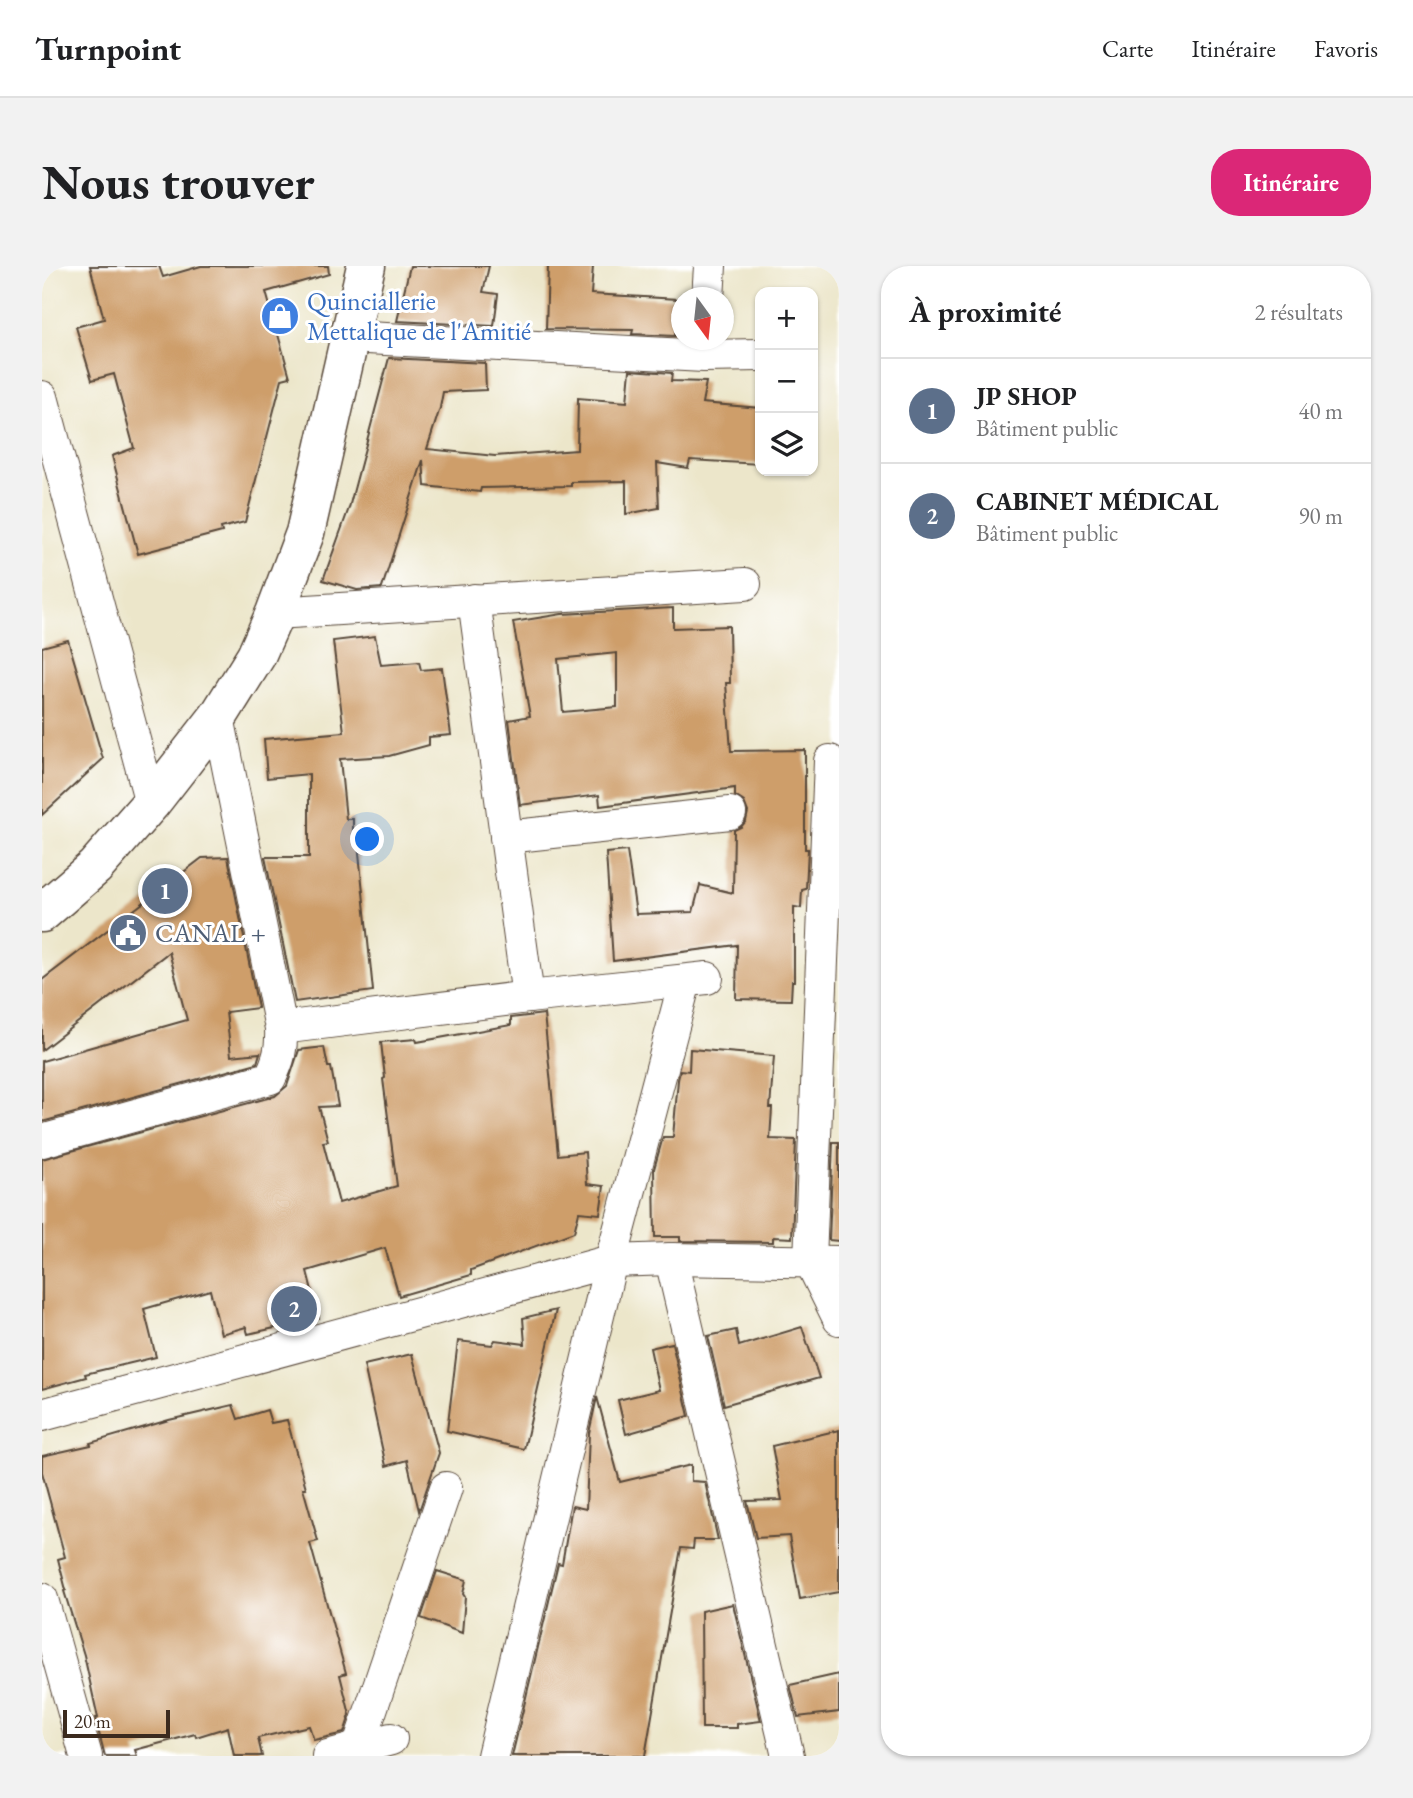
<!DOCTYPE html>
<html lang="fr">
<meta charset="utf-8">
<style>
body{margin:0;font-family:"EB Garamond",serif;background:#f2f2f2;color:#202124}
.controls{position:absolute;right:21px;top:21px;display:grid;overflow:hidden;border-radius:14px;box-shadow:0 2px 5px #0004}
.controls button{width:63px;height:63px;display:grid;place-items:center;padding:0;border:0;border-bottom:2px solid #e0e0e0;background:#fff;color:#202124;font:35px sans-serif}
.compass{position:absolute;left:629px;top:21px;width:63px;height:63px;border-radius:50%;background:#fff;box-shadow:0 2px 5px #0004;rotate:165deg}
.scale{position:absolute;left:21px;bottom:18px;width:107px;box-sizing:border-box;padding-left:7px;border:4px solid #3b2a1e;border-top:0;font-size:19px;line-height:24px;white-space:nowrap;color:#3b2a1e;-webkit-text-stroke:5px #fff;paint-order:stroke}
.you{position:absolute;left:326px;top:574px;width:24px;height:24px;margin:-18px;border:5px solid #fff;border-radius:50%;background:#1a73e8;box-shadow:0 0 0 10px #1a73e833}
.badge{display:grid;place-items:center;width:46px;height:46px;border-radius:50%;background:#db2777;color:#fff;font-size:23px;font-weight:700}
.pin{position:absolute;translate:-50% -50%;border:4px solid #fff;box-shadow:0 2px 7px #0006}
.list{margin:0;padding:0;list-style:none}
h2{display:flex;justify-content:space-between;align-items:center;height:91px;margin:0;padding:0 28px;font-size:30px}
h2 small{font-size:23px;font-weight:400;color:#757577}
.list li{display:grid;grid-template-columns:46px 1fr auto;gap:21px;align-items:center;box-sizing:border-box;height:105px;padding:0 28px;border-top:2px solid #e0e0e0}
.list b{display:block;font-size:26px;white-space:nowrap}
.list p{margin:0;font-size:23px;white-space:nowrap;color:#757577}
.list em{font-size:23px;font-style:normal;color:#757577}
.icon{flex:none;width:38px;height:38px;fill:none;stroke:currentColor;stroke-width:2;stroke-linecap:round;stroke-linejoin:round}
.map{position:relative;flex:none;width:797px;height:1490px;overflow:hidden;border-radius:28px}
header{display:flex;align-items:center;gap:42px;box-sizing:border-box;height:98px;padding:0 35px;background:#fff;border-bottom:2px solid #e0e0e0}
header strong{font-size:33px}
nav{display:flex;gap:38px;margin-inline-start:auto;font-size:24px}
.intro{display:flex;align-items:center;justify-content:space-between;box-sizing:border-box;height:168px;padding:0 42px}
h1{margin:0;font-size:49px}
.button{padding:18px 32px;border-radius:28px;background:#db2777;color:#fff;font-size:24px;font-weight:700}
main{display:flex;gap:42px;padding:0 42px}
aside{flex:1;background:#fff;border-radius:28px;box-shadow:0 2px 5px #0004}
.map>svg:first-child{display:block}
.building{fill:#ce9e6a;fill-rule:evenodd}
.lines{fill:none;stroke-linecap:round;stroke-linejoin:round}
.minor-casing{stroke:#564638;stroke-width:34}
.secondary-casing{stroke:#564638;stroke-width:41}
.minor{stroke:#fff;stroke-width:32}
.secondary{stroke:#fff;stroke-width:38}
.labels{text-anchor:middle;stroke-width:6;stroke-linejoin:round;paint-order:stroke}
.shop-label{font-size:26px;fill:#366cbe;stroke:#fff;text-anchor:start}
.service-label{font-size:26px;fill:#4e5e75;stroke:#fff;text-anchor:start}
</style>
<header>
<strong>Turnpoint</strong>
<nav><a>Carte</a><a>Itinéraire</a><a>Favoris</a></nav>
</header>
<div class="intro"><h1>Nous trouver</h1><a class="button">Itinéraire</a></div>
<main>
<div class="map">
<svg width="797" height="1490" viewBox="0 0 797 1490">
<rect width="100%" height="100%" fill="#fff"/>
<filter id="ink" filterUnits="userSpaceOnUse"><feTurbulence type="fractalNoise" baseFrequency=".0143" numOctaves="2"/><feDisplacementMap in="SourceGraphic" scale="14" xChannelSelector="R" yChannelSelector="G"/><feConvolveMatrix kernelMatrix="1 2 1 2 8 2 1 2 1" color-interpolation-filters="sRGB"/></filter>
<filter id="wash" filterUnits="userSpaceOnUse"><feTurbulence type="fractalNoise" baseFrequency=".00686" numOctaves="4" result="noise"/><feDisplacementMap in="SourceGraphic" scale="28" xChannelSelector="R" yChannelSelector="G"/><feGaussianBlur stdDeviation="1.57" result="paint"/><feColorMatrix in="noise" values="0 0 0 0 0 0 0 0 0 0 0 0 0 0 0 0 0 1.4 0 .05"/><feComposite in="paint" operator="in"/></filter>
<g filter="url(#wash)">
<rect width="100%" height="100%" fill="#ece6ca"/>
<g id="blocks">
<g class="building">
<polygon points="48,0 117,0 121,11 159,0 286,0 287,8 224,26 248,111 240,113 203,256 179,262 180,266 96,288 70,190 92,182 72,108 50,114 34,61 62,53"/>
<polygon points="368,0 447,0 441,26 456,28 452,60 355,55"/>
<polygon points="506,0 551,0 549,28 636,33 633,70 590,68 591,64 504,63"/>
<polygon points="347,92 443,97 444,124 401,126 398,142 385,183 453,190 535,184 536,132 585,136 588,104 630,107 629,115 664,116 660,137 718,142 718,198 648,194 646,202 615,197 617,242 584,248 584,215 529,216 529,220 439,222 438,226 383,220 381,194 340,322 315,324 281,314 307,242"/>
<path d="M 631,342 L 631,362 L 687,360 L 688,417 L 684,417 L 689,485 L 763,484 L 763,583 L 766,583 L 764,623 L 760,624 L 759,642 L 752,641 L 752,715 L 750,715 L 749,734 L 694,733 L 695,679 L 571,695 L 564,587 L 585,585 L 594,648 L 651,646 L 658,619 L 691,627 L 692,564 L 699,561 L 704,555 L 706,546 L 702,536 L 693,530 L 693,522 L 558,540 L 557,529 L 478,539 L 467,454 L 488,450 L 471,356 L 520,348 ZM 575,387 L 575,441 L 521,446 L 516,393 Z"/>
<polygon points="333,370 339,399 377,396 379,404 400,402 409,469 387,471 387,479 347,490 298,493 304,553 311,553 311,567 315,567 331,725 253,736 223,591 267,591 267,508 225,512 222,473 302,466 291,375"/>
<polygon points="26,374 61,493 0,549 0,381"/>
<polygon points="186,591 216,742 184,746 189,790 218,787 215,797 0,856 0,795 145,754 127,686 0,784 0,714 160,592"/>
<polygon points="502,748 516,889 543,886 545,918 562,920 558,948 537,946 532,966 429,1004 429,1009 357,1030 343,982 265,1005 277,1052 206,1068 204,1061 179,1068 168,1024 102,1043 114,1091 43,1108 44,1111 0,1123 0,893 233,830 245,820 257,784 282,781 286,801 289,801 296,840 277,841 286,875 281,876 297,937 355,920 341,813 343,812 339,776 374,773 375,776 469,759 469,752"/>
<polygon points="648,783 732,790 728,842 730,842 728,873 754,874 750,972 731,971 731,976 638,975 638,971 613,971 612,903 621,871 631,871 636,814 638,804 647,805"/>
<polygon points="791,876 797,876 797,975 787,974"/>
<polygon points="514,1044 482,1183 405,1165 416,1075 450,1079 453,1074 483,1078 481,1052"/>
<polygon points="760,1061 777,1112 682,1139 666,1070 694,1064 697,1080"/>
<polygon points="630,1077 647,1150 584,1168 576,1134 617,1124 608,1082"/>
<polygon points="370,1088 397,1187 377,1245 365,1194 344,1200 322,1099"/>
<polygon points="555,1131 578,1216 649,1199 649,1215 663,1216 676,1274 652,1274 651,1283 639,1282 603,1490 470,1490 516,1297 520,1298 530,1240 544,1243 547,1167"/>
<polygon points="191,1139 196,1153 225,1144 229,1157 245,1154 264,1222 261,1222 276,1275 268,1277 304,1407 298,1409 308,1449 302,1467 272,1474 267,1460 216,1472 220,1490 192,1490 186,1461 154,1471 153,1468 93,1484 95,1490 63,1490 53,1452 56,1452 42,1389 22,1325 24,1324 16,1293 23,1291 0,1206 0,1190 49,1179 48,1177 127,1154"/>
<polygon points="797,1164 797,1326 758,1333 747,1270 714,1272 705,1235 740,1234 730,1180"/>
<polygon points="395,1305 424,1314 421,1328 423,1331 420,1367 379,1352"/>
<polygon points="691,1338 719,1455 695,1458 695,1462 660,1462 659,1345"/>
<polygon points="797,1408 797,1446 756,1451 748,1419"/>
</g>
</g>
</g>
<g filter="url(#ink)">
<use href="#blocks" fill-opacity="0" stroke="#564638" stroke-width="2"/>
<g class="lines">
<defs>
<g id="minor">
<polyline points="666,32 668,0"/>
<polyline points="306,71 662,90 718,89"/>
<polyline points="0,131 109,537"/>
<polyline points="432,334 486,731"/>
<polyline points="233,347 703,318"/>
<polyline points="788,495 768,994 797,1053"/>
<polyline points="464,571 688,547"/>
<polyline points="239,762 486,731 665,712"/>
<path d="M 0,875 L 228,812 C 237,794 240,782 239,762 L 176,451"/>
<polyline points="629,993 746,1490"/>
<polyline points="0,1149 569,995 629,993 797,996"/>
<polyline points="0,1333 44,1490"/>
<polyline points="316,1482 404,1222"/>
<polyline points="286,1490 349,1473"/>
<polyline points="451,1490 569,995 643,715"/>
</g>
<polyline id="secondary" points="0,647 53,601 109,537 176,451 214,390 233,347 263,267 324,0"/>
</defs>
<use href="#minor" class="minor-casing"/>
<use href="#secondary" class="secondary-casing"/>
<use href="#minor" class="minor"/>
<use href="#secondary" class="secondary"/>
</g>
</g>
<defs>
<symbol id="shop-disc" viewBox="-11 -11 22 22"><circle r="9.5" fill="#3f7fe0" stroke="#fff"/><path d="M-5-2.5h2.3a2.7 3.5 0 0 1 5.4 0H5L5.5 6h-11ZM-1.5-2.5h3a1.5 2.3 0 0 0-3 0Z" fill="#fff"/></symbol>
<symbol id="civic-disc" viewBox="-11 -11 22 22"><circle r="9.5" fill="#5c6f8a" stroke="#fff"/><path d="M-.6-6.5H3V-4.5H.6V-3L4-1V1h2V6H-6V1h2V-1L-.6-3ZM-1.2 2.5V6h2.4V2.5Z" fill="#fff"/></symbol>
</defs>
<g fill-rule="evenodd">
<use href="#shop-disc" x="216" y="28" width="44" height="44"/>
<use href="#civic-disc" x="64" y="645" width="44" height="44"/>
</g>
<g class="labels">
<g class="shop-label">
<text x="265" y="44">Quinciallerie<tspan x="265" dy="30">Mettalique de l'Amitié</tspan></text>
</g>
<g class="service-label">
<text x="113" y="676">CANAL +</text>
</g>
</g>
</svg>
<div class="controls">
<button>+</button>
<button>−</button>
<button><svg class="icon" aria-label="layers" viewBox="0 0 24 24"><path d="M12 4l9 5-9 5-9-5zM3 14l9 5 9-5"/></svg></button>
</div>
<svg class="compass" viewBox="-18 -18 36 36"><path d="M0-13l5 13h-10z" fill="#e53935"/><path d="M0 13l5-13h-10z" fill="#757577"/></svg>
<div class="scale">20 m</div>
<div class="you"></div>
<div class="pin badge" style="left:123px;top:625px;background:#5c6f8a">1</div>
<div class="pin badge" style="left:252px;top:1043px;background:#5c6f8a">2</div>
</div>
<aside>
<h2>À proximité<small>2 résultats</small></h2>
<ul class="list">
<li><span class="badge" style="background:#5c6f8a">1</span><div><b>JP SHOP</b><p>Bâtiment public</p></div><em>40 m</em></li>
<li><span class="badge" style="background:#5c6f8a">2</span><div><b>CABINET MÉDICAL</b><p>Bâtiment public</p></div><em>90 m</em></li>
</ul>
</aside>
</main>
